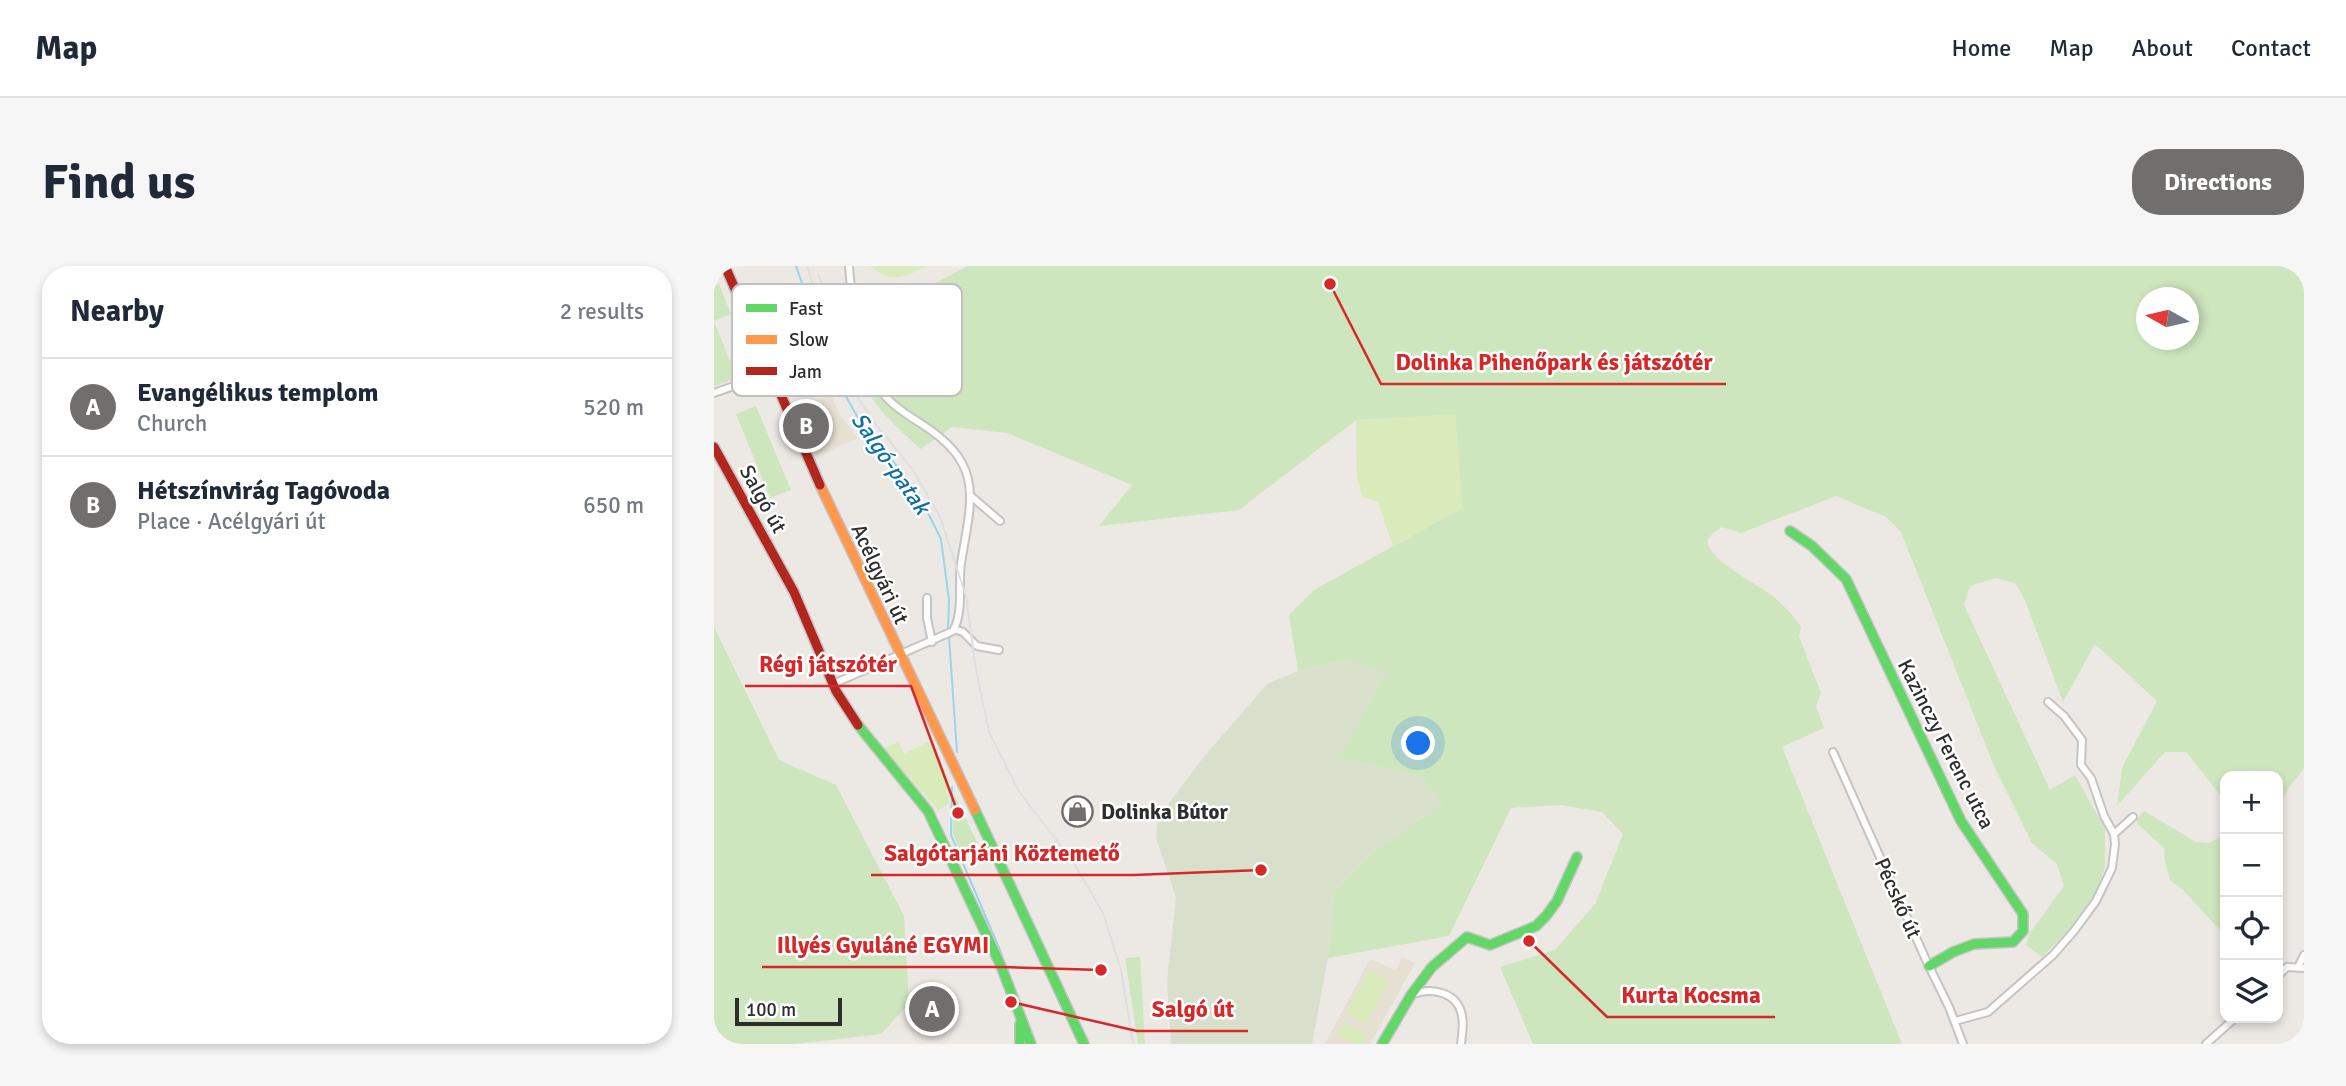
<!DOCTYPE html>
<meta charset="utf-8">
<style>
body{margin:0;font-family:Signika,sans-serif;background:#f6f6f7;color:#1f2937}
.controls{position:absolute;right:21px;bottom:21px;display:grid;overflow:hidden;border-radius:14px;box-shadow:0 4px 10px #0003}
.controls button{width:63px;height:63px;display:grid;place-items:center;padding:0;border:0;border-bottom:2px solid #e0e1e3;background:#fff;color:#1f2937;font:35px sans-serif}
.compass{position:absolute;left:1422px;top:21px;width:63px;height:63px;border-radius:50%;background:#fff;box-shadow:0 4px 10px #0003;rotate:278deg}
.scale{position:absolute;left:21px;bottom:18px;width:107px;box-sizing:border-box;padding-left:7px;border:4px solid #2e2e2e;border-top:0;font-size:19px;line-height:24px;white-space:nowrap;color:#2e2e2e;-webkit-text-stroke:5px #fff;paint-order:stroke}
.you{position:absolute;left:705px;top:478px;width:24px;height:24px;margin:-18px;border:5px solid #fff;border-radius:50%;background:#1a73e8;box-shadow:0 0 0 10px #1a73e833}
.badge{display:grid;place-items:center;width:46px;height:46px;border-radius:50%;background:#706f6e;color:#fff;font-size:23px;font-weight:700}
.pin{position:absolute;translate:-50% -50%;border:4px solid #fff;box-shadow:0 2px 7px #0006}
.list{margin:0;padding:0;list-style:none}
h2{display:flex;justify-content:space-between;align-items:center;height:91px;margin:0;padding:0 28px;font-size:30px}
h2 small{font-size:23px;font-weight:400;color:#747a83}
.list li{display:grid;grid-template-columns:46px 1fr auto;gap:21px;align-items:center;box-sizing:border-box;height:98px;padding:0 28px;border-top:2px solid #e0e1e3}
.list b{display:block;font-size:26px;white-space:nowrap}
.list p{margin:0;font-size:23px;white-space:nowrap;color:#747a83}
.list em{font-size:23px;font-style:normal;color:#747a83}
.icon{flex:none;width:38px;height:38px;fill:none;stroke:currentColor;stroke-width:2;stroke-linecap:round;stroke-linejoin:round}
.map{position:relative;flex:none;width:1590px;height:778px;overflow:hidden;border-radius:28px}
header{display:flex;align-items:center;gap:42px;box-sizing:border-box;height:98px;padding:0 35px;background:#fff;border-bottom:2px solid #e0e1e3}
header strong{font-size:33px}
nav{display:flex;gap:38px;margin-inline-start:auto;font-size:24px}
.intro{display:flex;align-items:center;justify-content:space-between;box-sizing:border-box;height:168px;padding:0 42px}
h1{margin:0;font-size:49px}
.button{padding:18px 32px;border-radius:28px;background:#706f6e;color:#fff;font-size:24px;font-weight:700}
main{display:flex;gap:42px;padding:0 42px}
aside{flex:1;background:#fff;border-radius:28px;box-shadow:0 4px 10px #0003}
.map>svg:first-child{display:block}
.education{fill:#e6e0d3}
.green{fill:#cee6be;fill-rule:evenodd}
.cemetery{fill:#d8e0cc}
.pitch{fill:#d9eabb}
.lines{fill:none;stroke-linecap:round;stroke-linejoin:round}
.stream{stroke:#99d6ec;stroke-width:2}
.street-casing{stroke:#c5c4c5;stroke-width:10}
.fast-casing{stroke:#c5c4c5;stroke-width:12}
.slow-casing{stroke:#c5c4c5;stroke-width:12}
.jam-casing{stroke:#c5c4c5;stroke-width:12}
.street{stroke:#fcfcfb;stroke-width:6}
.fast{stroke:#63d668;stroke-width:9}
.slow{stroke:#ff974d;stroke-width:9}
.jam{stroke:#b3261e;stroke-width:9}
.rail{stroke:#dfdfe1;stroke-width:2}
.labels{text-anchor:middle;stroke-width:5;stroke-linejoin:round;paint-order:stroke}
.street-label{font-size:21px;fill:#2e2e2e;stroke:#fff}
.poi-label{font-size:21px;font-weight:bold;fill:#2e2e2e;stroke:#fff;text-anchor:start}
.water-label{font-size:23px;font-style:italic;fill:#0d6fa3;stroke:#fff}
.key{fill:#fff;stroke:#c0c0c0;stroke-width:2}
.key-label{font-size:19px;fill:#2e2e2e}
.leader{fill:none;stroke:#d62828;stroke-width:2.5}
.callout-dot{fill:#d62828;stroke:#fff;stroke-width:2.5}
.callout-label{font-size:23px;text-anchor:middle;font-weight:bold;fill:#d62828;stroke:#fff;stroke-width:5;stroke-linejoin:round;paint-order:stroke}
</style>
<header>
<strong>Map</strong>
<nav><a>Home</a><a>Map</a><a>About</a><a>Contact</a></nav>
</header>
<div class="intro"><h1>Find us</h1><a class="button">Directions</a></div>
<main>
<aside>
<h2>Nearby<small>2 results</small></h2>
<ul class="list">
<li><span class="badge">A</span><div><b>Evangélikus templom</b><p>Church</p></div><em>520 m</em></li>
<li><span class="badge">B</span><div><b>Hétszínvirág Tagóvoda</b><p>Place · Acélgyári út</p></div><em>650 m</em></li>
</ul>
</aside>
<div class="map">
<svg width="1590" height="778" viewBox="0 0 1590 778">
<rect width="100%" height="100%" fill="#ece8e4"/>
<g class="education">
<polygon points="117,128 127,151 144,172 94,194 72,146"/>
<polygon points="688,691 701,697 656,778 611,778 656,693 682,704"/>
</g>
<g class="green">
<path d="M 254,0 L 1590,0 L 1590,502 L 1574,523 L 1564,544 L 1564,510 L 1511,510 L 1511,535 L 1472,486 L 1451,486 L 1403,540 L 1408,502 L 1443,435 L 1381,378 L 1349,436 L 1311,334 L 1301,317 L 1281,312 L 1256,320 L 1250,339 L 1336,524 L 1361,509 L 1391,563 L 1391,601 L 1382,626 L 1353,666 L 1328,691 L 1312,679 L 1315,668 L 1350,620 L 1343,598 L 1318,577 L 1280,500 L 1187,266 L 1172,251 L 1122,230 L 1027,267 L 1008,261 L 999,267 L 993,275 C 996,296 1044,318 1060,331 C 1070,340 1079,349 1087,360 L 1085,370 L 1107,427 L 1102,440 L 1110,462 L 1068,481 L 1188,778 L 819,778 L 786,701 L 841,684 L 881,638 L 909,568 L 888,546 L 847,539 L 797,542 L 735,670 L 614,692 L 620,625 L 662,583 L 728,538 L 708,511 L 625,492 L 632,394 L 584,405 L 575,349 L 600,324 L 748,242 L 741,149 L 642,154 L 525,244 L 385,260 L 418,219 L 293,167 L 238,161 L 207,183 C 167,149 140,118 130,65 ZM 1433,32 L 1475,32 L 1475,74 L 1433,74 Z"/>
<polygon points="5,18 17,48 0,55 0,21"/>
<polygon points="0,55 16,95 36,87 44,104 0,120"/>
<polygon points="42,140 77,224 56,232 22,148"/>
<polygon points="0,361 65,494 122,519 190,650 195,738 167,768 81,778 0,778"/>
<polygon points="239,526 264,578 247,586 239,568"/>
<polygon points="1430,545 1482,576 1495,577 1511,569 1511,667 1505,663 1469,624 1456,614 1451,595 1450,582 1423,557 1423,553"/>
<polygon points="426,691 431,778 424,778 411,692"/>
</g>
<polygon class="cemetery" points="632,394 674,406 625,492 708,511 728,538 662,583 620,625 614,692 598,778 457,778 453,715 462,631 442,572 444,552 488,493 553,418 584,405"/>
<g class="pitch">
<path d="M 156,0 L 212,0 C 190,12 177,18 156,0 Z"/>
<polygon points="741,148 749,242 679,281 664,236 648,231 643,210 642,154"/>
<polygon points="216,475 234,512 235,538 224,544 169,483 184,476 190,488"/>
<polygon points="655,704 675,715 652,758 632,747"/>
<polygon points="630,757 653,769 649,778 640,778 624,770"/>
</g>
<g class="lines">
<g class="stream">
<polyline points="82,0 121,110 145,154 203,225 227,273 235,334 234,365"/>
<polyline points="235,371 243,486"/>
<polyline points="238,521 237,569 288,689"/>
</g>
<defs>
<g id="street">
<polyline points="0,127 54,108"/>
<polyline points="258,231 286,255"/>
<polyline points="213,332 213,352 218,376"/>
<polyline points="240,363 249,366 263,380 285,384"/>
<path d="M 119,418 L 239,365 C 250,346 244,318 247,297 C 258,231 271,198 206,157 C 189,146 174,137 163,119 C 142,87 138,37 135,0"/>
<polyline points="1119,486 1212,694 1235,741 1249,778"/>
<polyline points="1400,568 1419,551"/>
<polyline points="1584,701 1590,689"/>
<polyline points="1564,710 1573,701 1590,702"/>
<path d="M 699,728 C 718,721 744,726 748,750 C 750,758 748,769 747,778"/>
<polyline points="1241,755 1274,746 1339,689 1360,665 1382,635 1398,602 1401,578 1400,568 1390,550 1377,512 1367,499 1368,474 1350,450 1334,436"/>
<polyline points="1492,778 1521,752"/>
</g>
<g id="fast">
<polyline points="1076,265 1098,280 1132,313 1247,555 1309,648 1309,665 1299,676 1260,678 1239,686 1215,700"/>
<polyline points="144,459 214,545 287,700 317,778"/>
<polyline points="261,544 370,778"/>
<polyline points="306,758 306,778"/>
<polyline points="668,778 697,729 718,701 753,671 776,679 822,660 832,650 843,635 863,591"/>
</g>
<polyline id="slow" points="106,219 261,544"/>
<g id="jam">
<polyline points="11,0 106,219"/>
<polyline points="0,181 80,326 122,425 144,459"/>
</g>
</defs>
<use href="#street" class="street-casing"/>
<use href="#fast" class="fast-casing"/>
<use href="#slow" class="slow-casing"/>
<use href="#jam" class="jam-casing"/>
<use href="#street" class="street"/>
<use href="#fast" class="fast"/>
<use href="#slow" class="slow"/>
<use href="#jam" class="jam"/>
<g class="rail">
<polyline points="93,0 117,76 140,126 159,155 199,204 226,251 252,330 262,404 275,466 306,527 358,594 389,647 407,704 419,778"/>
<polyline points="104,8 114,32 123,64"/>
</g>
</g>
<defs>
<symbol id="shop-ring" viewBox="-11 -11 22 22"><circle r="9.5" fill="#fff" stroke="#706f6e" stroke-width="1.5"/><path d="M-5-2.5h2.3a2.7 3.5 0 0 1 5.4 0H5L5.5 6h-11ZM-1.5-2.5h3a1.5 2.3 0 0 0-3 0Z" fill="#706f6e"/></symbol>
</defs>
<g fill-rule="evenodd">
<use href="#shop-ring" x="346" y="528" width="35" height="35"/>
</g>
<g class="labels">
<g class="street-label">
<text transform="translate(49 233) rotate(61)" y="7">Salgó út</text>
<text transform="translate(166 308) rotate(65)" y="7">Acélgyári út</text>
<text transform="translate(1232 478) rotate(63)" y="7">Kazinczy Ferenc utca</text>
<text transform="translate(1184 632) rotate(66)" y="7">Pécskő út</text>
</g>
<g class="poi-label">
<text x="387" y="553">Dolinka Bútor</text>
</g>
<g class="water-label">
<text transform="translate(177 197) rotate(55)" y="8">Salgó-patak</text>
</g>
</g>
<rect x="18" y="18" width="230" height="112" rx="10" class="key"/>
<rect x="32" y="38" width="31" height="8" fill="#63d668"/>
<rect x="32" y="69" width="31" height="9" fill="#ff974d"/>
<rect x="32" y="101" width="31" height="8" fill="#b3261e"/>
<g class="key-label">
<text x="75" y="49">Fast</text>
<text x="75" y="80">Slow</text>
<text x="75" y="112">Jam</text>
</g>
<path class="leader" d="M616 18L667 118H1012M244 547L197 420H31M547 604L420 609H157M387 704L289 701H48M815 675L893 751H1061M297 736L423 765H534"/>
<g class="callout-dot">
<circle cx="616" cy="18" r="7"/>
<circle cx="244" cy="547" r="7"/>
<circle cx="547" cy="604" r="7"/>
<circle cx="387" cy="704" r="7"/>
<circle cx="815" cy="675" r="7"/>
<circle cx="297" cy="736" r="7"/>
</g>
<g class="callout-label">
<text x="840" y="104">Dolinka Pihenőpark és játszótér</text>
<text x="114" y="406">Régi játszótér</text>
<text x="288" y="595">Salgótarjáni Köztemető</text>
<text x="169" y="687">Illyés Gyuláné EGYMI</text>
<text x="977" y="737">Kurta Kocsma</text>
<text x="479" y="751">Salgó út</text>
</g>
</svg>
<div class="controls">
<button>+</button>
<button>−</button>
<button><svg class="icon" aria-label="locate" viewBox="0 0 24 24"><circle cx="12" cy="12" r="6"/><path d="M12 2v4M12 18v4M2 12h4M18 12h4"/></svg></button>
<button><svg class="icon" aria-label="layers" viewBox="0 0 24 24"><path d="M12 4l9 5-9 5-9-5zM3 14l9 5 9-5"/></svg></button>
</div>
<svg class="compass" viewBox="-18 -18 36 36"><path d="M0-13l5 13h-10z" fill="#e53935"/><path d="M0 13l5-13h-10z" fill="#747a83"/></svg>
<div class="scale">100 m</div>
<div class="you"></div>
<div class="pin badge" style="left:218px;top:743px">A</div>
<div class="pin badge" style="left:92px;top:160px">B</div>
</div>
</main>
